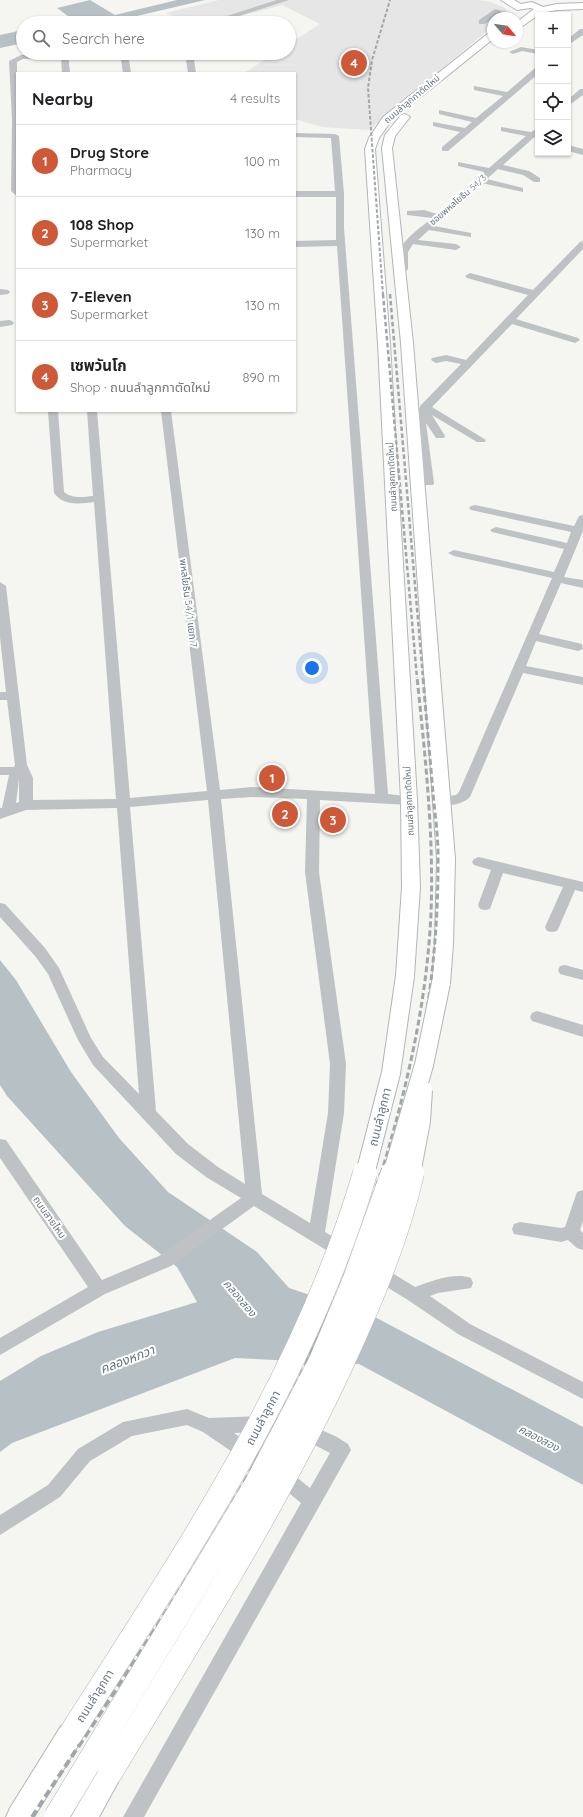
<!DOCTYPE html>
<meta charset="utf-8">
<style>
body{margin:0;font-family:Quicksand,"Noto Sans Thai",sans-serif;background:#f6f6f6;color:#202124}
.controls{position:absolute;right:12px;top:12px;display:grid;overflow:hidden;border-radius:0px;box-shadow:0 1px 3px #0004}
.controls button{width:36px;height:36px;display:grid;place-items:center;padding:0;border:0;border-bottom:1px solid #e0e0e0;background:#fff;color:#202124;font:20px sans-serif}
.compass{position:absolute;left:487px;top:12px;width:36px;height:36px;border-radius:50%;background:#fff;box-shadow:0 1px 3px #0004;rotate:119deg}
.you{position:absolute;left:312px;top:668px;width:14px;height:14px;margin:-10px;border:3px solid #fff;border-radius:50%;background:#1a73e8;box-shadow:0 0 0 6px #1a73e833}
.badge{display:grid;place-items:center;width:26px;height:26px;border-radius:50%;background:#cd5939;color:#fff;font-size:13px;font-weight:700}
.pin{position:absolute;translate:-50% -50%;border:2px solid #fff;box-shadow:0 1px 4px #0006}
.list{margin:0;padding:0;list-style:none}
h2{display:flex;justify-content:space-between;align-items:center;height:52px;margin:0;padding:0 16px;font-size:17px}
h2 small{font-size:13px;font-weight:400;color:#757577}
.list li{display:grid;grid-template-columns:26px 1fr auto;gap:12px;align-items:center;box-sizing:border-box;height:72px;padding:0 16px;border-top:1px solid #e0e0e0}
.list b{display:block;font-size:15px;white-space:nowrap}
.list p{margin:0;font-size:13px;white-space:nowrap;color:#757577}
.list em{font-size:13px;font-style:normal;color:#757577}
.icon{flex:none;width:22px;height:22px;fill:none;stroke:currentColor;stroke-width:2;stroke-linecap:round;stroke-linejoin:round}
.map{position:relative;flex:none;width:583px;height:1817px;overflow:hidden}
.search{position:absolute;background:#fff;box-shadow:0 1px 3px #0004;left:16px;top:16px;width:280px;height:44px;display:flex;align-items:center;gap:10px;box-sizing:border-box;padding:0 14px;border-radius:22px;color:#757577;font-size:15px}
.panel{position:absolute;background:#fff;box-shadow:0 1px 3px #0004;left:16px;top:72px;width:280px;height:340px;border-radius:0px}
.map>svg:first-child{display:block}
.built{fill:#e5e6e5}
.water{fill:#b7c1c5}
.lines{fill:none;stroke-linecap:round;stroke-linejoin:round}
.major-casing{stroke:#b2b6b9;stroke-width:2}
.minor{fill:#bec2c5;fill-rule:evenodd}
.major{fill:#fff;fill-rule:evenodd}
.rail-far3{stroke:#a0a6aa;stroke-width:2;stroke-dasharray:3.5 2;stroke-linecap:butt}
.rail-far2{stroke:#a0a6aa;stroke-width:2.5;stroke-dasharray:4.5 2.5;stroke-linecap:butt}
.rail-far1{stroke:#a0a6aa;stroke-width:3;stroke-dasharray:6 3;stroke-linecap:butt}
.rail{stroke:#a0a6aa;stroke-width:4;stroke-dasharray:8 4;stroke-linecap:butt}
.major-bridge-far1-casing{stroke:#b2b6b9;stroke-width:20;stroke-linecap:butt}
.major-bridge-casing{stroke:#b2b6b9;stroke-width:25;stroke-linecap:butt}
.major-bridge-far1{stroke:#fff;stroke-width:18}
.major-bridge{stroke:#fff;stroke-width:24}
.labels{text-anchor:middle;stroke-width:4;stroke-linejoin:round;paint-order:stroke}
.far-street-label{font-size:9px;fill:#67757f;stroke:#fff}
.street-label{font-size:10px;fill:#67757f;stroke:#fff}
.water-label{font-size:11px;font-style:italic;fill:#63767c;stroke:#fff}
.near-street-label{font-size:12px;fill:#67757f;stroke:#fff}
.near-water-label{font-size:13px;font-style:italic;fill:#63767c;stroke:#fff}
</style>
<div class="map">
<svg width="583" height="1817" viewBox="0 0 583 1817">
<rect width="100%" height="100%" fill="#f5f5f1"/>
<polygon class="built" points="219,0 478,0 491,2 505,8 508,13 502,18 493,18 493,26 369,130 322,127 295,119 295,73 244,73 275,53 289,53 289,44 320,24 282,5 216,23 192,23 166,13"/>
<g class="water">
<polygon points="90,0 115,15 177,0 205,0 107,23 55,23 72,19 57,8"/>
<polygon points="23,30 23,43 0,48 0,35"/>
<polygon points="0,960 16,980 71,1072 119,1138 168,1192 257,1252 289,1288 373,1316 583,1427 583,1485 359,1364 235,1358 12,1443 0,1452 0,1381 41,1356 98,1332 197,1302 177,1267 125,1226 7,1096 0,1085"/>
</g>
<g class="lines">
<defs>
<g id="major">
<polygon points="501,0 514,0 521,4 532,2 543,7 557,4 583,3 583,9 557,10 541,13 517,30 517,22 534,9 530,8 517,10"/>
<polygon points="493,31 493,39 391,121 379,138 375,149 390,344 417,800 420,887 414,976 412,981 405,983 398,981 396,976 402,887 401,800 378,344 365,149 369,138 383,117 490,32"/>
<polygon points="405,114 410,117 395,136 392,148 413,343 455,859 453,944 450,983 448,988 441,990 434,988 432,983 435,944 437,859 401,343 382,148 385,135 401,115"/>
<polygon points="70,1722 79,1726 83,1735 79,1744 34,1817 6,1817 10,1808 61,1726"/>
<polygon points="110,1760 119,1764 123,1773 99,1817 71,1817 101,1764"/>
</g>
</defs>
<use href="#major" class="major-casing"/>
<g class="minor">
<polygon points="277,0 289,0 217,23 205,23"/>
<polygon points="495,9 502,11 485,24 479,24 479,20"/>
<polygon points="580,29 583,29 583,35 568,45 568,39"/>
<polygon points="521,47 538,50 538,54 522,51 513,54 509,52"/>
<polygon points="68,53 70,73 62,73 61,57 23,59 17,62 17,196 11,191 12,120 9,61 21,55"/>
<polygon points="120,53 128,53 131,73 123,73"/>
<polygon points="185,53 193,53 196,73 188,73"/>
<polygon points="535,68 538,68 538,74 448,151 442,151 442,147 460,132 433,126 433,122 465,128 472,122 439,114 439,110 476,118 503,96 474,90 474,86 507,92"/>
<polygon points="580,89 583,89 583,95 568,106 568,100"/>
<path d="M 501,127 L 531,132 L 538,128 L 538,134 L 503,165 L 529,171 L 540,178 L 540,182 L 534,182 L 523,175 L 498,169 L 487,179 L 523,188 L 523,192 L 482,183 L 434,226 L 471,233 L 471,237 L 429,230 L 418,240 L 456,244 L 461,247 L 456,250 L 413,244 L 408,252 L 408,269 L 406,271 L 400,271 C 388,248 417,231 432,218 L 407,215 L 407,211 L 424,210 L 437,214 L 484,172 L 458,166 L 458,162 L 489,168 L 526,136 L 501,131 Z"/>
<path d="M 295,133 L 335,134 L 339,136 L 344,194 L 344,228 L 388,794 L 414,797 L 416,800 L 414,803 L 409,805 L 320,800 L 319,872 L 346,1064 L 344,1113 L 325,1232 L 415,1287 C 432,1281 454,1272 471,1278 L 473,1283 L 471,1288 L 438,1293 L 430,1296 L 470,1324 L 583,1382 L 583,1399 L 458,1334 L 408,1300 L 254,1206 L 171,1266 L 105,1294 L 0,1355 L 0,1338 L 88,1287 L 0,1158 L 0,1139 L 6,1140 L 102,1280 L 159,1256 L 241,1198 L 206,1177 L 176,1154 L 93,1065 L 78,1040 L 48,974 L 35,956 L 0,917 L 0,903 L 5,904 L 45,948 L 59,968 L 91,1038 L 103,1057 L 139,1094 L 117,808 L 26,810 L 0,819 L 0,808 L 2,808 L 9,775 L 0,775 L 0,767 L 14,767 L 15,765 L 7,700 L 0,700 L 0,692 L 6,692 L 0,637 L 0,582 L 6,586 L 27,765 L 33,778 L 33,800 L 116,799 L 94,502 C 80,504 63,506 54,493 L 48,411 L 58,411 L 64,492 C 72,499 84,497 93,496 L 87,411 L 97,411 L 130,798 L 207,791 L 161,411 L 171,411 L 220,790 L 252,787 L 375,794 L 337,246 L 295,247 L 295,241 L 336,240 L 336,197 L 295,197 L 295,191 L 335,191 L 331,138 L 295,137 ZM 19,779 L 19,802 L 16,803 ZM 252,797 L 307,799 L 305,872 L 330,1064 L 328,1113 L 310,1223 L 262,1194 L 221,799 ZM 208,800 L 245,1184 L 218,1167 L 188,1144 L 156,1111 L 130,807 Z"/>
<polygon points="568,145 583,149 583,155 568,151"/>
<polygon points="583,241 583,249 516,319 578,338 580,340 575,343 512,324 432,407 486,440 485,442 477,442 432,415 445,436 444,438 436,438 426,423 434,483 433,485 425,485 415,416 421,405 461,364 446,361 436,363 431,360 432,358 446,355 466,360 528,295 467,278 465,276 470,273 533,290 580,242"/>
<polygon points="0,289 8,290 10,292 8,294 0,295"/>
<polygon points="9,320 12,321 14,323 12,325 0,327 0,321"/>
<path d="M 475,505 L 574,526 L 579,516 L 583,515 L 583,531 L 564,577 L 583,580 L 583,588 L 561,583 L 539,634 L 582,644 L 583,649 L 578,651 L 536,641 L 526,666 L 583,677 L 583,685 L 523,673 L 470,797 C 462,805 447,807 436,804 L 434,801 L 436,798 L 456,795 L 459,792 L 552,578 L 454,556 L 448,553 L 454,550 L 554,572 L 564,549 L 492,532 L 490,530 L 496,527 L 567,543 L 571,532 L 471,510 L 469,508 L 471,506 Z"/>
<polygon points="479,857 583,882 583,892 575,890 559,927 557,931 552,932 547,931 545,927 563,887 503,873 490,909 485,910 480,909 478,905 491,870 474,865 472,862 474,859"/>
<polygon points="565,965 583,970 583,980 560,974 558,970 560,966"/>
<polygon points="537,1011 583,1025 583,1037 532,1021 530,1017 532,1013"/>
<polygon points="583,1190 583,1221 580,1230 583,1233 583,1250 577,1248 568,1240 561,1242 514,1234 512,1229 514,1224 520,1222 561,1228 565,1227 577,1192"/>
<path d="M 187,1409 L 209,1418 L 261,1416 L 299,1420 L 337,1437 L 348,1444 L 351,1450 L 144,1817 L 123,1817 L 301,1503 L 273,1480 L 203,1432 L 187,1425 L 132,1436 L 90,1461 L 60,1497 L 0,1535 L 0,1515 L 48,1485 L 78,1449 L 123,1422 ZM 261,1432 L 299,1437 L 330,1453 L 310,1488 L 285,1468 L 234,1433 Z"/>
</g>
<use href="#major" class="major"/>
<polyline class="rail-far3" points="383,295 368,88 372,60 390,0"/>
<g class="rail-far2">
<polyline points="383,294 417,678"/>
<polyline points="390,294 423,678"/>
</g>
<g class="rail-far1">
<path d="M 381,1174 C 407,1088 427,1002 431,913 C 434,834 425,755 417,677"/>
<path d="M 391,1174 C 421,1067 439,966 438,855 C 438,835 435,814 433,794 C 430,755 426,716 423,677"/>
</g>
<g class="rail">
<path d="M 32,1817 C 166,1612 310,1410 381,1173"/>
<path d="M 48,1817 C 98,1737 148,1657 197,1576 C 275,1448 350,1318 391,1173"/>
</g>
<defs>
<g id="major-bridge-far1">
<polyline points="365,1174 391,1073 405,976"/>
<polyline points="392,1174 424,1065 441,983"/>
<polyline points="411,1174 421,1121 423,1090"/>
</g>
<g id="major-bridge">
<path d="M 70,1735 C 184,1556 305,1378 365,1173"/>
<path d="M 110,1773 C 191,1639 276,1506 342,1363 C 370,1302 397,1239 412,1173"/>
<polyline points="56,1817 256,1485 321,1361 354,1282 393,1173"/>
</g>
</defs>
<use href="#major-bridge-far1" class="major-bridge-far1-casing"/>
<use href="#major-bridge" class="major-bridge-casing"/>
<use href="#major-bridge-far1" class="major-bridge-far1"/>
<use href="#major-bridge" class="major-bridge"/>
</g>
<g class="labels">
<g class="far-street-label">
<text transform="translate(412 99) rotate(-40)" y="3">ถนนลำลูกกาตัดใหม่</text>
<text transform="translate(458 200) rotate(-41)" y="3">ซอยพหลโยธิน 54/3</text>
<text transform="translate(392 477) rotate(-93)" y="3">ถนนลำลูกกาตัดใหม่</text>
<text transform="translate(409 801) rotate(-93)" y="3">ถนนลำลูกกาตัดใหม่</text>
</g>
<g class="street-label">
<text transform="translate(189 603) rotate(83)" y="4">พหลโยธิน 54/1 แยก 7</text>
<text transform="translate(50 1217) rotate(55)" y="4">ถนนสายไหม</text>
</g>
<g class="water-label">
<text transform="translate(240 1298) rotate(50)" y="4">คลองสอง</text>
<text transform="translate(539 1438) rotate(28)" y="4">คลองสอง</text>
</g>
<g class="near-street-label">
<text transform="translate(380 1117) rotate(-76)" y="4">ถนนลำลูกกา</text>
<text transform="translate(263 1418) rotate(-62)" y="4">ถนนลำลูกกา</text>
<text transform="translate(95 1696) rotate(-58)" y="4">ถนนลำลูกกา</text>
</g>
<g class="near-water-label">
<text transform="translate(127 1359) rotate(-21)" y="5">คลองหกวา</text>
</g>
</g>
</svg>
<div class="controls">
<button>+</button>
<button>−</button>
<button><svg class="icon" aria-label="locate" viewBox="0 0 24 24"><circle cx="12" cy="12" r="6"/><path d="M12 2v4M12 18v4M2 12h4M18 12h4"/></svg></button>
<button><svg class="icon" aria-label="layers" viewBox="0 0 24 24"><path d="M12 4l9 5-9 5-9-5zM3 14l9 5 9-5"/></svg></button>
</div>
<svg class="compass" viewBox="-18 -18 36 36"><path d="M0-13l5 13h-10z" fill="#e53935"/><path d="M0 13l5-13h-10z" fill="#757577"/></svg>
<div class="you"></div>
<div class="pin badge" style="left:272px;top:778px">1</div>
<div class="pin badge" style="left:285px;top:814px">2</div>
<div class="pin badge" style="left:333px;top:820px">3</div>
<div class="pin badge" style="left:354px;top:63px">4</div>
<div class="search"><svg class="icon" aria-label="search" viewBox="0 0 24 24"><circle cx="10" cy="10" r="6"/><path d="M15 15l6 6"/></svg>Search here</div>
<section class="panel">
<h2>Nearby<small>4 results</small></h2>
<ul class="list">
<li><span class="badge">1</span><div><b>Drug Store</b><p>Pharmacy</p></div><em>100 m</em></li>
<li><span class="badge">2</span><div><b>108 Shop</b><p>Supermarket</p></div><em>130 m</em></li>
<li><span class="badge">3</span><div><b>7-Eleven</b><p>Supermarket</p></div><em>130 m</em></li>
<li><span class="badge">4</span><div><b>เซพวันโก</b><p>Shop · ถนนลำลูกกาตัดใหม่</p></div><em>890 m</em></li>
</ul>
</section>
</div>
